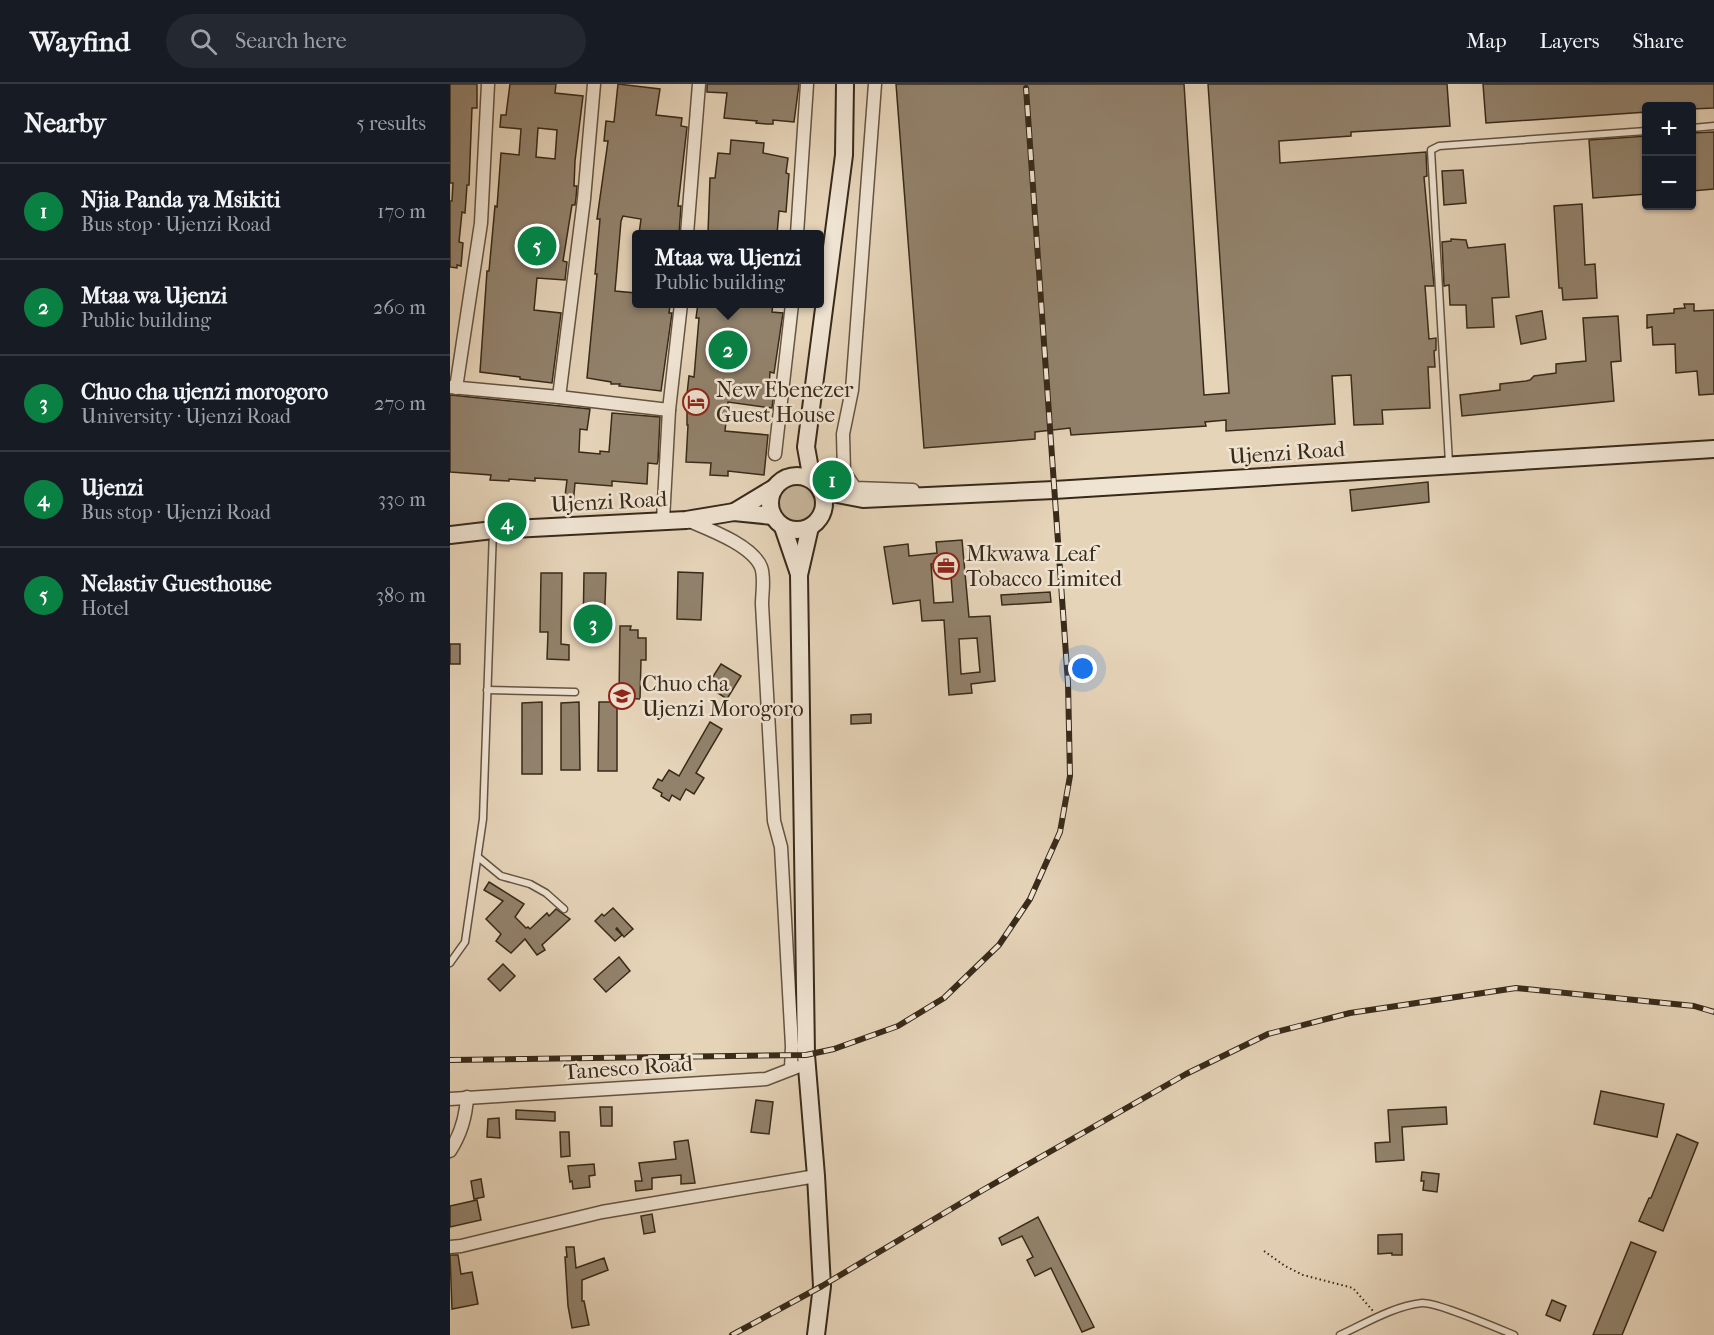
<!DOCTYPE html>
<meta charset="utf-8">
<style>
body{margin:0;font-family:"IM FELL French Canon",serif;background:#242831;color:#f1f3f6}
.controls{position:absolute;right:18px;top:18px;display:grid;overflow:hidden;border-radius:6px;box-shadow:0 2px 4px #0004}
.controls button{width:54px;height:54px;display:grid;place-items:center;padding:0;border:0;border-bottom:2px solid #363941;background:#171b24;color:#f1f3f6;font:30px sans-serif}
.you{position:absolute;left:633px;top:585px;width:21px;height:21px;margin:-15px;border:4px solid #fff;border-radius:50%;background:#1a73e8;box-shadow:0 0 0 9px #1a73e833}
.badge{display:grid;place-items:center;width:39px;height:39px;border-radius:50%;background:#0b8043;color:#fff;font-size:20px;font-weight:700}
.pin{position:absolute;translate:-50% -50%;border:3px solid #fff;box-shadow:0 2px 6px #0006}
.popup{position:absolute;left:182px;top:146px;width:192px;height:78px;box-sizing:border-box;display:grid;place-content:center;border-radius:6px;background:#171b24;filter:drop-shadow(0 2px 4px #0005);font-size:20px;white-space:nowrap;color:#9ea1a6}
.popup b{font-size:22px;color:#f1f3f6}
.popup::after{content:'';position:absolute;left:50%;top:100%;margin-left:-12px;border:12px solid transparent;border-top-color:#171b24}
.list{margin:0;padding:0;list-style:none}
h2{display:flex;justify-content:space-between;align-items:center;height:78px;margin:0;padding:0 24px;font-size:26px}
h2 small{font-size:20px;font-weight:400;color:#9ea1a6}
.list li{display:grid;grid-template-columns:39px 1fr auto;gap:18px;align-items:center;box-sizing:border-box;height:96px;padding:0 24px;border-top:2px solid #363941}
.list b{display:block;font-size:22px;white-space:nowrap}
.list p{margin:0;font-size:20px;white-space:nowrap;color:#9ea1a6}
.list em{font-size:20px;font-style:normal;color:#9ea1a6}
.icon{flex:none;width:33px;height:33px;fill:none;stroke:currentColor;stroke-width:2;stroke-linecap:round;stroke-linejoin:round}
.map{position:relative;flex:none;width:1264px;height:1251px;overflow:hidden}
header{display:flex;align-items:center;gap:36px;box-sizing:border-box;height:84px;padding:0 30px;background:#171b24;border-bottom:2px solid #363941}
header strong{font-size:28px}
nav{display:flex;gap:33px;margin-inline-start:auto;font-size:21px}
.search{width:420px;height:54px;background:#242831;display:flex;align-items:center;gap:15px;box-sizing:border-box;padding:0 21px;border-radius:33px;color:#9ea1a6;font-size:22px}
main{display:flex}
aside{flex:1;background:#171b24}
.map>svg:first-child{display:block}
.green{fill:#c8b79e;stroke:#80705c;stroke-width:1.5}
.building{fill:#92826c;stroke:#382a19;stroke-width:1.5;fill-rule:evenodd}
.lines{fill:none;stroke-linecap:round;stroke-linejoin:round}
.lane-casing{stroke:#645441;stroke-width:9}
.street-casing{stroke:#645441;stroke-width:15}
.secondary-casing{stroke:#382a19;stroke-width:20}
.path{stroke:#382a19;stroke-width:2;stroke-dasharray:1.5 3;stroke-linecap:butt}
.lane{stroke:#efe3d2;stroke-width:6}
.street{stroke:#efe3d2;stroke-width:12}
.secondary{stroke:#efe3d2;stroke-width:16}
.rail-casing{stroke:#382a19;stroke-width:6}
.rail{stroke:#efe3d2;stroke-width:4;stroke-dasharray:11;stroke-linecap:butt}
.labels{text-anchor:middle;stroke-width:5;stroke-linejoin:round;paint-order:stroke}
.poi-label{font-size:22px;fill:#382a19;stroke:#efe3d2;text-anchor:start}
.street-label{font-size:22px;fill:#382a19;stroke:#efe3d2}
</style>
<header>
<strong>Wayfind</strong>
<div class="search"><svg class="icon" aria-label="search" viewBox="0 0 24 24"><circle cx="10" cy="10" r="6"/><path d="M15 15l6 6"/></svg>Search here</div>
<nav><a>Map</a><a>Layers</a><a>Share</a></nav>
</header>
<main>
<aside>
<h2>Nearby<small>5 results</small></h2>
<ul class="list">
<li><span class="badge">1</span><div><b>Njia Panda ya Msikiti</b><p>Bus stop · Ujenzi Road</p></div><em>170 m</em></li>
<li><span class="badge">2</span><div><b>Mtaa wa Ujenzi</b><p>Public building</p></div><em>260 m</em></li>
<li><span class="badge">3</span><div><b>Chuo cha ujenzi morogoro</b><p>University · Ujenzi Road</p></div><em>270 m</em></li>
<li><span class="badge">4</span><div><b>Ujenzi</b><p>Bus stop · Ujenzi Road</p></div><em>330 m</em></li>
<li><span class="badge">5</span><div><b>Nelastiv Guesthouse</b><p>Hotel</p></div><em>380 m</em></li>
</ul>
</aside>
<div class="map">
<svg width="1264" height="1251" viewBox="0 0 1264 1251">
<rect width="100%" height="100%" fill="#e6d4b9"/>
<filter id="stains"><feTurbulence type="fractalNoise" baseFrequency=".00333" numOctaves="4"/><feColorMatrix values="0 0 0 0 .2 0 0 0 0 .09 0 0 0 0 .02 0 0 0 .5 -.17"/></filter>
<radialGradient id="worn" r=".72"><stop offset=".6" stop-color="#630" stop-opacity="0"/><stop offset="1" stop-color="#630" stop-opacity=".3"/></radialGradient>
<circle class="green" cx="348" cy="419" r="22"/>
<g class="building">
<polygon points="0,0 27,0 27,24 22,24 19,101 17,101 15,129 12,128 9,158 13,159 11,182 7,181 7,184 0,183 0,117 2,117 3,99 0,99"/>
<path d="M 60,0 L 106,0 L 105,9 L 133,12 L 125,77 L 124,102 L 127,102 L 126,114 L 125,121 L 122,121 L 113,177 L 117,178 L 115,196 L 87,194 L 84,226 L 111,229 L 102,299 L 70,295 L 70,293 L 30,288 L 37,187 L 39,187 L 45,122 L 47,123 L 51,69 L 69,71 L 71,45 L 50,43 L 51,31 L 56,31 ZM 88,44 L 107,46 L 105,75 L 86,73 Z"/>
<polygon points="168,0 210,5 206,31 232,34 231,42 237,43 228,122 231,122 229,150 189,150 191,135 173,132 171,137 165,207 186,209 186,219 220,222 219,229 222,229 211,307 169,302 170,300 161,300 161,298 137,294 147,190 145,190 150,135 147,135 158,57 154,57 156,37 164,38"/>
<polygon points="257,0 349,0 344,38 323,36 323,40 316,40 306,39 307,37 274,34 277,9 257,8"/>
<polygon points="446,0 734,0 754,311 779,309 758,0 997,0 1000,42 901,48 901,52 829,57 830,79 976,68 977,92 974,93 984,202 975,202 979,255 986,254 986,266 984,267 985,283 978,283 980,324 932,326 933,340 904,341 901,291 882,292 885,340 776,347 776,336 755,338 756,342 621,351 620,344 585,348 585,355 474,364"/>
<polygon points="1033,0 1264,0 1264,24 1242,25 1242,22 1197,22 1197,28 1036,39"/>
<polygon points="1264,48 1264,105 1242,107 1242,49"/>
<polygon points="1197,52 1197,110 1143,114 1139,56"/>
<polygon points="281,56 314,59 313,69 338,74 336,89 339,90 336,128 329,127 327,150 258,149 260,94 265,94 268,69 280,70"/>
<polygon points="1013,86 1016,119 994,121 992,87"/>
<polygon points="1132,120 1135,181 1145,180 1147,214 1113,216 1112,204 1109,204 1104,122"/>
<polygon points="1001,155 1016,156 1018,164 1055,160 1059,213 1042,214 1044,243 1017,244 1016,221 1000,221 999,201 994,202 992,158 1001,157"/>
<polygon points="248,219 323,219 322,228 333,229 324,289 320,288 319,307 324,307 322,324 278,318 275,347 318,351 314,391 278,387 278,392 260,391 261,379 236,378 238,341 237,341 237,310 239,292 244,293 249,234 246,234"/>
<polygon points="1234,220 1244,220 1244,227 1264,226 1264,310 1249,311 1247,287 1226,289 1225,260 1203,261 1202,243 1197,244 1197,231 1224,229 1224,225 1235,224"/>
<polygon points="1092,227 1096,255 1071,260 1066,232"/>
<polygon points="1168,232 1171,277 1161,278 1164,317 1012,332 1010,311 1050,306 1050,300 1076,297 1080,296 1084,292 1106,289 1106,280 1136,277 1133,234"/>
<polygon points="0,311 140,325 137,346 130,345 129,368 150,370 150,367 159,368 162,329 210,333 208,377 207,380 198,379 197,400 162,397 162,402 125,399 123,421 114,420 117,396 85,394 85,397 59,395 59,397 40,396 41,391 0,388"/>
<polygon points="978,398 979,418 902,427 900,406"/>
<path d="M 512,456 L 519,533 L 540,532 L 545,597 L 521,600 L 522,609 L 499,611 L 494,536 L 472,537 L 470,516 L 443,520 L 434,463 L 458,460 L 459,472 L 487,469 L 486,458 ZM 500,479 L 503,518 L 484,519 L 481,480 ZM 527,554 L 530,588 L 511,590 L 509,555 Z"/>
<polygon points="228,488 253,489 251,536 227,535"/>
<polygon points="91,489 112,489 111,560 119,561 119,576 97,575 98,548 90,548"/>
<polygon points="134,489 156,489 154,548 133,548"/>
<polygon points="600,508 601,518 552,521 551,511"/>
<polygon points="170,542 181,542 180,546 188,546 188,554 196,554 196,576 191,576 190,615 169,614"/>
<rect x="0" y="560" width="10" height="20"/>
<polygon points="271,580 291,592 277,615 257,602"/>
<polygon points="92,618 92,690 72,690 72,619"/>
<polygon points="129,618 130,686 111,686 111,619"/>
<polygon points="149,618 167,618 167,687 148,687"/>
<polygon points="421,630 421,639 401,640 401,631"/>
<polygon points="260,638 272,645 246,689 254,694 244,710 236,705 230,716 222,711 219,717 211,712 212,709 203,704 208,695 212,697 219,686 229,692"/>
<polygon points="39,798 74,820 65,833 76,844 78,843 80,845 97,829 99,832 106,825 120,835 92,861 95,866 87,871 75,855 61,869 46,857 51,850 36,835 53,817 34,806"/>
<polygon points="163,824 183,845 174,853 167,844 166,845 172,851 165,857 145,837 152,830 154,832"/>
<polygon points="169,873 180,887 156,908 144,895"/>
<polygon points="53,880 65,892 50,907 38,895"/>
<polygon points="1151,1007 1214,1020 1207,1053 1144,1040"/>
<polygon points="306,1016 323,1018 319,1050 301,1048"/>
<polygon points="150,1023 162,1023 162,1042 151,1042"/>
<polygon points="996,1023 997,1040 952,1043 954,1076 926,1078 925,1059 940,1058 938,1026"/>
<polygon points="66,1026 105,1028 105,1037 66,1035"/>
<polygon points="49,1034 50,1054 37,1053 38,1035"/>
<polygon points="110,1048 119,1048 120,1072 111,1073"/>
<polygon points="1227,1050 1248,1059 1213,1147 1189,1137 1199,1114 1201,1114"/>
<polygon points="238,1056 245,1099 231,1100 231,1091 202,1094 202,1105 186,1107 185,1097 192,1097 189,1079 226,1075 224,1058"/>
<polygon points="144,1080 145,1091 139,1092 140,1103 123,1105 122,1097 120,1098 118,1082"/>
<polygon points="972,1088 989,1090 987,1108 973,1106 974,1097 971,1097"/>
<polygon points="31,1095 34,1113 24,1115 21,1097"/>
<polygon points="27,1116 31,1136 0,1143 0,1122"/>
<polygon points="202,1130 205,1148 194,1150 191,1132"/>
<polygon points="588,1133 644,1243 632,1248 601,1184 585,1192 577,1176 583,1173 572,1152 552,1161 549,1154"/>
<polygon points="952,1150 952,1171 942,1171 942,1169 928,1170 928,1151"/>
<polygon points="1181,1158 1206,1168 1172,1251 1143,1251"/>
<polygon points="116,1163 124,1163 126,1184 154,1174 158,1186 132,1196 132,1217 134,1217 139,1241 122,1244 118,1222 115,1173 117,1173"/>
<polygon points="0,1171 8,1171 11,1190 22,1188 28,1220 2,1225"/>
<polygon points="1102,1216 1116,1222 1110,1237 1096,1231"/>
</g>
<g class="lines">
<defs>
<g id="lane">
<polyline points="1242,44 1264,42"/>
<polyline points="999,379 981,66 989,62 1196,47"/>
<polyline points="37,606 125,608"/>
<polyline points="28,773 51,792 80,800 96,809 114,825"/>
<polyline points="0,879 15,858 33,735 43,446"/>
<path d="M 890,1251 C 916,1239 944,1222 972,1219 C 987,1218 1047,1244 1064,1251"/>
</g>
<g id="street">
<polyline points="425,0 402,306 393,350 394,388 405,404 463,406"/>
<polyline points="237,150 249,0"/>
<polyline points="347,150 357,0"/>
<polyline points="0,303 109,313 219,326"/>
<polyline points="6,304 31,139 38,0"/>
<polyline points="109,313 134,115 144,0"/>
<polyline points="325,370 342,220"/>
<polyline points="213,436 219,326 231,220"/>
<path d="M 237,436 C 258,445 302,461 311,483 C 315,493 312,509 312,520 L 324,737 L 331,763 L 342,962 L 341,985"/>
<polyline points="0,1015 316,995 347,983"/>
<path d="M 0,1067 C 11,1050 16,1033 17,1013"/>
<polyline points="0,1163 11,1162 152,1128 366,1092"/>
</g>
<g id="secondary">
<circle cx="347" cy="419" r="27"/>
<polyline points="362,396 356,363 394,71 395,0"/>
<polyline points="371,407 413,415 604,406 1264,365"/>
<polyline points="284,428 324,404"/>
<polyline points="333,443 349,490"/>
<polyline points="360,443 349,491 356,971 366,1092 372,1202 366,1251"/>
<polyline points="0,451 43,446 236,436 284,428 323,432"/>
</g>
</defs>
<use href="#lane" class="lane-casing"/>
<use href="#street" class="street-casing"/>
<use href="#secondary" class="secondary-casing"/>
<polyline class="path" points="814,1167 835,1182 853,1191 903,1204 923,1227"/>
<use href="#lane" class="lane"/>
<use href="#street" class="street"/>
<use href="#secondary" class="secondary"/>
<defs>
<g id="rail">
<polyline points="0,976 356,971 384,965 448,942 494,914 549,861 580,815 610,748 620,692 618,599 576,4"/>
<polyline points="282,1251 372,1202 533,1106 736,990 818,950 900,929 1066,904 1244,922 1264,928"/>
</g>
</defs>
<use href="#rail" class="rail-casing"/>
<use href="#rail" class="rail"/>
</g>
<defs>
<symbol id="hotel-ring" viewBox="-11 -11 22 22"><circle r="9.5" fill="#efe3d2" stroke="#8f2418" stroke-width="1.5"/><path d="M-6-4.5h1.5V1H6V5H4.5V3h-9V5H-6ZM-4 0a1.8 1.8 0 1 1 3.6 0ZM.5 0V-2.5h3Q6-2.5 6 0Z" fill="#8f2418"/></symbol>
<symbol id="office-ring" viewBox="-11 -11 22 22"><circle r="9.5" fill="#efe3d2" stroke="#8f2418" stroke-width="1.5"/><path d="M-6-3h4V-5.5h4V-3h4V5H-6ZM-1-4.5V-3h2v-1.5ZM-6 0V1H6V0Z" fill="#8f2418"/></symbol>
<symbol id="university-ring" viewBox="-11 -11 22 22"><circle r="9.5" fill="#efe3d2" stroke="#8f2418" stroke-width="1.5"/><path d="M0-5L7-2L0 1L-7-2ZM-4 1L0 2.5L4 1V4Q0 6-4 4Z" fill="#8f2418"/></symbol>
</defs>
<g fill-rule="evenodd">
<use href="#hotel-ring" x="231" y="303" width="30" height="30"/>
<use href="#office-ring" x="481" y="467" width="30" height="30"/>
<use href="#university-ring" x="157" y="597" width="30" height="30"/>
</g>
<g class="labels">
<g class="poi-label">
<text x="266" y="313">New Ebenezer<tspan x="266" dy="25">Guest House</tspan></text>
<text x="516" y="477">Mkwawa Leaf<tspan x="516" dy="25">Tobacco Limited</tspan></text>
<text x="192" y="607">Chuo cha<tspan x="192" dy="25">Ujenzi Morogoro</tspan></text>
</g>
<g class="street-label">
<text transform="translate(837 368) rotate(-4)" y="8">Ujenzi Road</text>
<text transform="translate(159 417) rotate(-3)" y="8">Ujenzi Road</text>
<text transform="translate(178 983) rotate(-4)" y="8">Tanesco Road</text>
</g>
</g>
<rect width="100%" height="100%" filter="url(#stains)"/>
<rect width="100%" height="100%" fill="url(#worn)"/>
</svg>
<div class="controls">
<button>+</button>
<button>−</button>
</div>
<div class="you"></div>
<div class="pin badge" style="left:382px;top:396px">1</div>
<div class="pin badge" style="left:278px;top:266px">2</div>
<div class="popup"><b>Mtaa wa Ujenzi</b>Public building</div>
<div class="pin badge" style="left:143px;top:540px">3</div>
<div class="pin badge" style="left:57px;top:438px">4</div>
<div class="pin badge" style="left:87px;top:162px">5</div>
</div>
</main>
